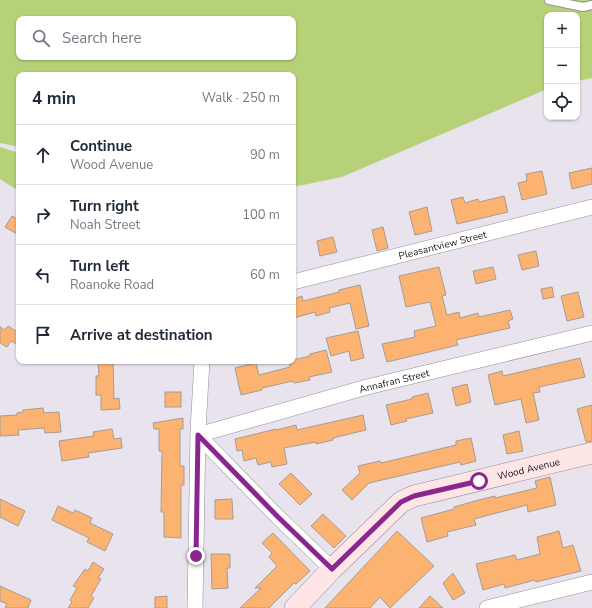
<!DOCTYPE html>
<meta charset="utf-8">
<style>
body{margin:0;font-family:"Nunito Sans",sans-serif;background:#f2f2f3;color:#1f2937}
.controls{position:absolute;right:12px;top:12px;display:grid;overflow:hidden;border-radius:8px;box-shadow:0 1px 3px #0004}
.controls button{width:36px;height:36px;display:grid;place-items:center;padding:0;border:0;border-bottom:1px solid #e0e1e3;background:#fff;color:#1f2937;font:20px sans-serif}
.stop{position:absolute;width:12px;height:12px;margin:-9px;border:3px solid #8a268e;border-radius:50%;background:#fff}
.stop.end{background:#8a268e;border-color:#fff;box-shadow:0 1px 4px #0008}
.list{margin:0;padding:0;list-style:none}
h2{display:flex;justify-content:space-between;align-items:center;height:52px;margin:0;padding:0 16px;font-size:17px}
h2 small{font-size:13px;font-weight:400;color:#747a83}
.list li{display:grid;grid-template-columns:26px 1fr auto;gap:12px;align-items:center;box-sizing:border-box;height:60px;padding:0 16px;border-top:1px solid #e0e1e3}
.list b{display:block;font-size:15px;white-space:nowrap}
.list p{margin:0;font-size:13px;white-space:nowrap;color:#747a83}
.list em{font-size:13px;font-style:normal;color:#747a83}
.icon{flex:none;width:22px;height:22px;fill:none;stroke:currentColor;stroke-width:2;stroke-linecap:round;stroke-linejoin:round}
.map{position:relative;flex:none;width:592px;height:608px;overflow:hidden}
.search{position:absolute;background:#fff;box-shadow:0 1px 3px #0004;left:16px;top:16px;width:280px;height:44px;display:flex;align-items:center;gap:10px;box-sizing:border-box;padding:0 14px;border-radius:8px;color:#747a83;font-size:15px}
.panel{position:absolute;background:#fff;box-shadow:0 1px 3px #0004;left:16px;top:72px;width:280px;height:292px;border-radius:8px}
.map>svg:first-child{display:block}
.green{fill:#b7d179;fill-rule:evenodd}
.building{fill:#fcb371;stroke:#a69c94}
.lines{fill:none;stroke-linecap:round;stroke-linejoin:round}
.lane-casing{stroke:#958f99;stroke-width:10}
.street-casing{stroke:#958f99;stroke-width:16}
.secondary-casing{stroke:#958f99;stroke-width:22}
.lane{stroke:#fff;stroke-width:8}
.street{stroke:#fff;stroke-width:15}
.secondary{stroke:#fee6e7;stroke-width:21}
.route{stroke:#8a268e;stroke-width:5}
.labels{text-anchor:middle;stroke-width:3.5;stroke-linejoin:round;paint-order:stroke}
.street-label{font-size:10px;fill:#1b191d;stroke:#f7f0fb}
</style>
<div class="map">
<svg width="592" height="608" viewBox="0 0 592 608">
<rect width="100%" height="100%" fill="#e9e3ee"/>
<g class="green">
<path d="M 0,0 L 592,0 L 592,78 L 577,81 L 577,15 L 547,15 L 547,89 L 342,177 L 293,187 L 293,75 L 19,75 L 19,147 L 0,143 ZM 19,19 L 293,19 L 293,57 L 19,57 Z"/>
<polygon points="0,147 19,153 19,191 0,179"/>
</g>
<g class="building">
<polygon points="592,168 592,184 572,189 569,173"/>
<polygon points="542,171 547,194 522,200 518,183 527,181 526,174"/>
<polygon points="504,196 508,212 457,224 451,200 463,197 465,203 478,199 479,202"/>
<polygon points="427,207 432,231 415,235 409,212"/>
<polygon points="12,216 19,220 19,235 5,227"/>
<polygon points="383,227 388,248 377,251 372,230"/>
<polygon points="333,237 337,252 320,256 317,241"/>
<polygon points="536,251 539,266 522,270 518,255"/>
<polygon points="439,267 446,295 442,296 447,315 459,312 460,318 478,313 479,317 510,310 513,319 508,321 510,328 456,340 458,345 387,362 382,344 415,337 414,331 436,326 430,302 406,307 399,276"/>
<polygon points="493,267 496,279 476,284 473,271"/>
<polygon points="360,285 369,326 356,329 350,303 329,308 330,312 316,316 315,312 294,318 293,312 293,299 302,296 303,301 339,292 339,290"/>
<polygon points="552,287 554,297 543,299 541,289"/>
<polygon points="578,292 584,317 567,321 561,296"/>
<polygon points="8,326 19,333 19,345 11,341 7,347 0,343 0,327 5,330"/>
<polygon points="358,331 364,358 351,361 349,351 331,356 326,338"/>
<polygon points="326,350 332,372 309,377 310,380 294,383 293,381 262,388 262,390 241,395 235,368 256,363 259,375 290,367 289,361 293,361 293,360 310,356 310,354"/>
<polygon points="580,358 585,377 539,387 540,392 533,393 539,420 526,423 521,399 495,405 488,375 502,371 503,376"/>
<polygon points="98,361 113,361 114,399 119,398 120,409 101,410 101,395 96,395 96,376 99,376"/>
<polygon points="467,384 471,402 456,406 452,388"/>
<rect x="165" y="392" width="16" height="15"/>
<polygon points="428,393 433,413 406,419 407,421 391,425 386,405 412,399 412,397"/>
<polygon points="592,405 592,441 586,442 577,409"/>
<polygon points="43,408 44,413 59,412 61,432 45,433 44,428 18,430 19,435 0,436 0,416 17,415 17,413 23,412 23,410"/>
<polygon points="363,415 366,430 333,438 333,440 316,444 316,442 284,448 287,464 272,467 271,462 258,465 256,458 244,461 242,450 237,451 235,439 276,429 276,430 296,425 297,430"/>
<polygon points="183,418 183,429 180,429 180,466 184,466 184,485 181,485 181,538 164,537 164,512 161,512 162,451 159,451 159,429 154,429 153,423"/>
<polygon points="112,429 114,439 121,438 122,448 88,453 89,457 62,461 59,441 94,436 93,432"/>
<polygon points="519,431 523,451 507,454 503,435"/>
<polygon points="471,438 476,461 461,465 460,462 369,483 352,500 342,490 360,473 358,466 380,461 381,463 456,445 456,441"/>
<polygon points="291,473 312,494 300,505 279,484"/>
<polygon points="550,477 556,505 528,512 527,505 474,519 476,525 447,532 448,536 427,542 421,518 454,509 454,507 475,501 495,496 495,498 537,488 535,481"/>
<polygon points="0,499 25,511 18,526 0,517"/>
<polygon points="232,499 233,519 215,519 215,500"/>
<polygon points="58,506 73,513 75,510 92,518 90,523 113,534 105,551 87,542 89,538 52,520"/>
<polygon points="323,514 346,536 334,548 311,526"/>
<polygon points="397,531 434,566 390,608 380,597 370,608 325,608"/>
<polygon points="559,531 563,548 573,545 581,571 536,582 535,580 505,588 504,584 483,590 476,564 515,555 517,560 540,554 537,537"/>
<polygon points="273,533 310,571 296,584 294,583 269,608 240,608 261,588 255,588 277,566 269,557 272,553 262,543"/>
<polygon points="211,554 230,554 230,568 227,568 228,588 212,589"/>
<polygon points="93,562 104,569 98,578 101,579 91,596 94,598 88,608 68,608 72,602 70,600 77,588 73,586 85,569 88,571"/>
<polygon points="453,573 465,593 453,600 443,583"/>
<polygon points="0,586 31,600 28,608 5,608 7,604 0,601"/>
<polygon points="167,596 167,608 155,608 155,597"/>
<polygon points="430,596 443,608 419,608"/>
</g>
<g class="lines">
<defs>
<polyline id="lane" points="549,0 583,7 592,5"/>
<g id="street">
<path id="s1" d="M 293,282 L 592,207"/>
<path id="s2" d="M 332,569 L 278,517 L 198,435 L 367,387 L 592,333"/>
<polyline points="195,608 198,430 202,361"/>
<polyline points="487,608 592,582"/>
</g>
<g id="secondary">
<path id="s3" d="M 295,608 L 332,569 L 401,502 L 414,496 L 592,453"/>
</g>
</defs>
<use href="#lane" class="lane-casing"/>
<use href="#street" class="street-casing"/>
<use href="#secondary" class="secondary-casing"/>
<use href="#lane" class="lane"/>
<use href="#street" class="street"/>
<use href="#secondary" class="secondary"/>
</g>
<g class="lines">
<polyline class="route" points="196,556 198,435 278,517 332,569 401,502 414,496 479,481"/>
</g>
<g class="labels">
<g class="street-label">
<text dy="4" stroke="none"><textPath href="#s1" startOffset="154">Pleasantview Street</textPath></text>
<text dy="4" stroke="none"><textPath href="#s2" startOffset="393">Annafran Street</textPath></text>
<text dy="4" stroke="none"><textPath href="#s3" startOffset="282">Wood Avenue</textPath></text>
</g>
</g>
</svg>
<div class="controls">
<button>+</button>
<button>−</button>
<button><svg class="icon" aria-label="locate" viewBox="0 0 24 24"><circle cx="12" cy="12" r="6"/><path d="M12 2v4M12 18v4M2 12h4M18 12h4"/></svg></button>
</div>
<div class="stop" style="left:479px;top:481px"></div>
<div class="stop end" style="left:196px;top:556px"></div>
<div class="search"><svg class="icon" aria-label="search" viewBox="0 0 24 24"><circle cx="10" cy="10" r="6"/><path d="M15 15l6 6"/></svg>Search here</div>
<section class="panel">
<h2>4 min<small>Walk · 250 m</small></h2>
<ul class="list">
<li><svg class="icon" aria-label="ahead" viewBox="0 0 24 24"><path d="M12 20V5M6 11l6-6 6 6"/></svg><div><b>Continue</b><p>Wood Avenue</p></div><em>90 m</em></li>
<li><svg class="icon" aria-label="right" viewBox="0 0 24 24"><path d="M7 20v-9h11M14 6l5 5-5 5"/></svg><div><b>Turn right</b><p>Noah Street</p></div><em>100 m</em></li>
<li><svg class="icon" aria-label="left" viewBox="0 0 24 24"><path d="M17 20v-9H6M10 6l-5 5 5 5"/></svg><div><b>Turn left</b><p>Roanoke Road</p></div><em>60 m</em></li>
<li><svg class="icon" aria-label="arrive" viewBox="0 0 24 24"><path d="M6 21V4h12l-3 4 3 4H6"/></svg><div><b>Arrive at destination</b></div></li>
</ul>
</section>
</div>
